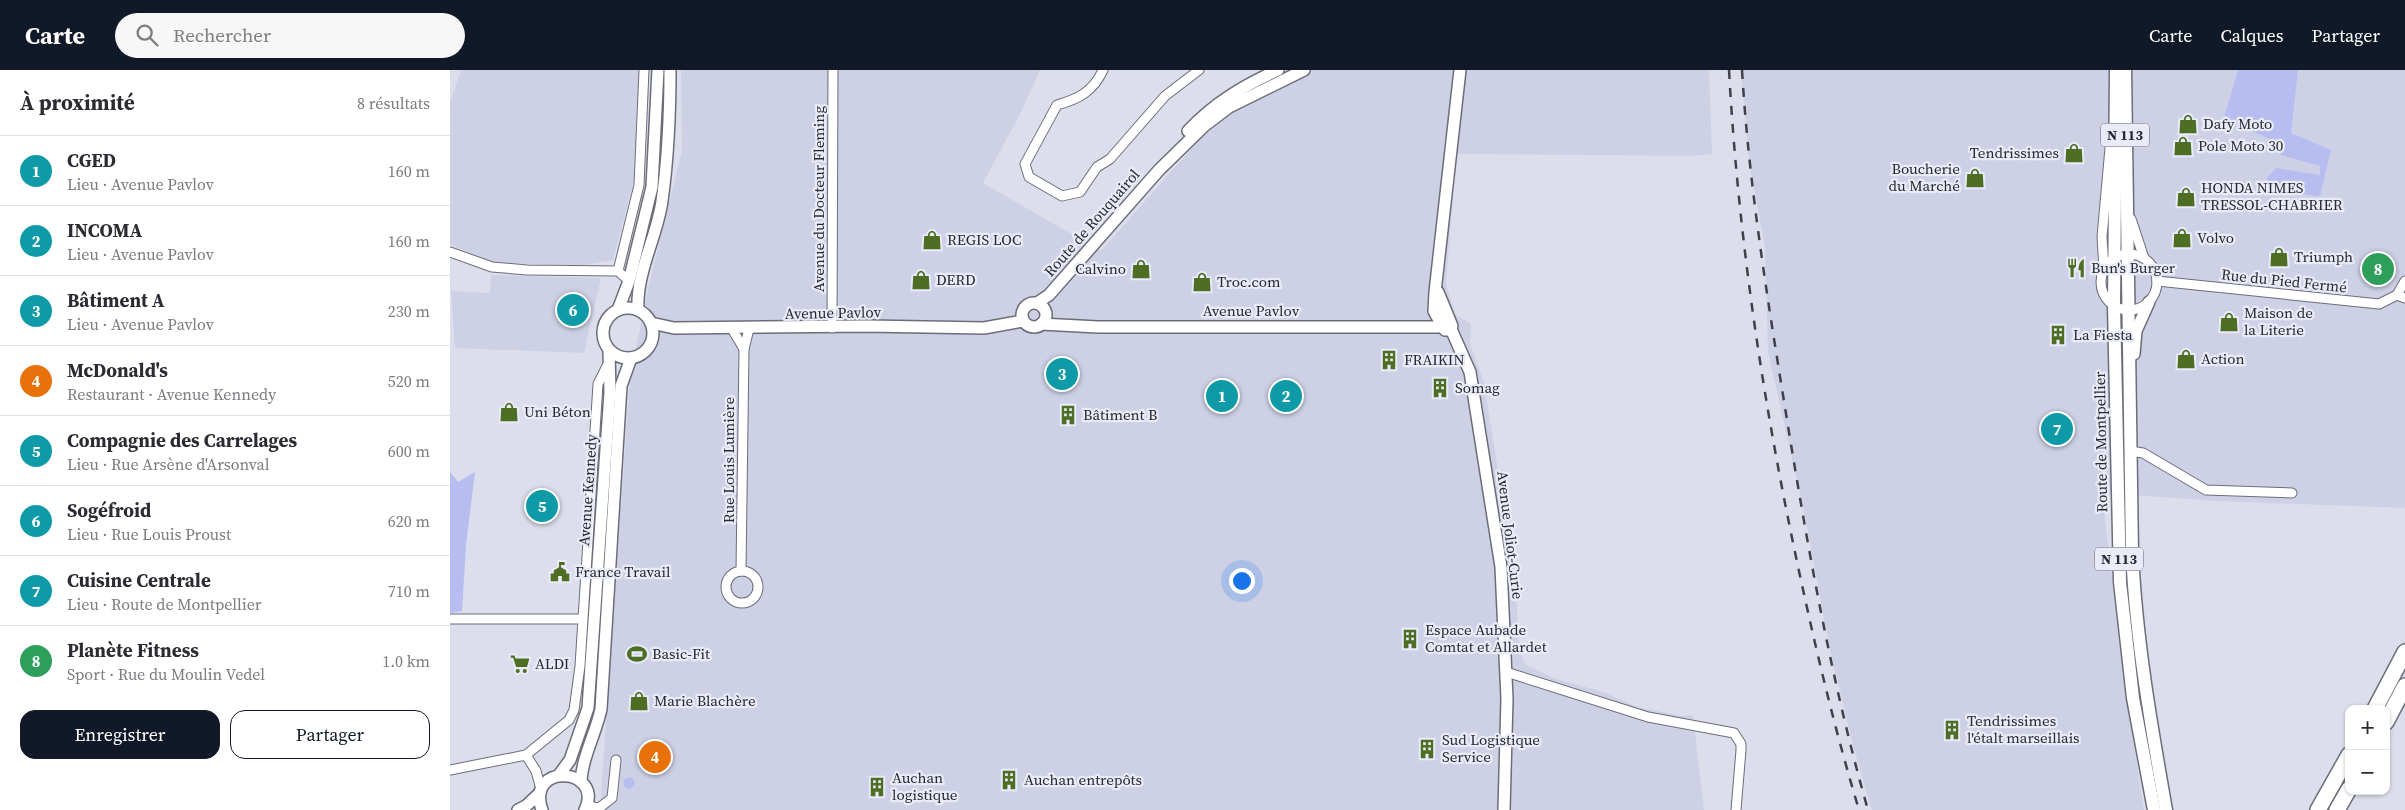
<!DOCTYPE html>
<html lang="fr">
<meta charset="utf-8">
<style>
body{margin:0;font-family:"Source Serif 4",serif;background:#f7f7f7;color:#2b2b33}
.controls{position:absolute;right:15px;bottom:15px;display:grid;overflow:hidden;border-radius:10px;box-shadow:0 1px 4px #0004}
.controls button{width:45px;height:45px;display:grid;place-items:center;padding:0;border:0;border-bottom:1px solid #e1e1e2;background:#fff;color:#2b2b33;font:25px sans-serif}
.you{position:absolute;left:791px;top:510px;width:18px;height:18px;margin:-12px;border:4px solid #fff;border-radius:50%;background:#1a73e8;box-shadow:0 0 0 8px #1a73e833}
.badge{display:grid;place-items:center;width:32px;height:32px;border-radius:50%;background:#111827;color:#fff;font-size:16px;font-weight:700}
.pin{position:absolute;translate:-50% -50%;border:2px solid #fff;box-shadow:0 1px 5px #0006}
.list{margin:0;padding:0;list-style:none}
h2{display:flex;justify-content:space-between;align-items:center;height:65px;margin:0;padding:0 20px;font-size:21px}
h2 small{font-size:16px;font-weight:400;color:#7c7c81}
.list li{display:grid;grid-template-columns:32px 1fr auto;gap:15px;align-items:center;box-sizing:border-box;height:70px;padding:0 20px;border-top:1px solid #e1e1e2}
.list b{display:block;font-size:19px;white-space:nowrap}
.list p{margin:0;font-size:16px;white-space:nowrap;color:#7c7c81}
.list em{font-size:16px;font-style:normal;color:#7c7c81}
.actions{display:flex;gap:10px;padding:15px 20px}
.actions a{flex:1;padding:11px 0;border:1px solid #111827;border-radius:15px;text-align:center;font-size:18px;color:#111827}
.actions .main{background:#111827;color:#fff}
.icon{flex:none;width:28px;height:28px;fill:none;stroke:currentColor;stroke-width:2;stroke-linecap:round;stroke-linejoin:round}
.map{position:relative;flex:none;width:1955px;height:740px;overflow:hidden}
header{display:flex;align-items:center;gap:30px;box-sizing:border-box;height:70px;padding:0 25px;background:#111827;color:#fff}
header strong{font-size:24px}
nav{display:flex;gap:28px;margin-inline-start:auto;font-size:18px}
.search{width:350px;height:45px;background:#f7f7f7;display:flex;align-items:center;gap:12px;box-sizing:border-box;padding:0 18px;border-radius:28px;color:#7c7c81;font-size:19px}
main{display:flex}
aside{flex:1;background:#fff}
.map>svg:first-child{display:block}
.built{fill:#ced1e6}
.green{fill:#b7bdf0}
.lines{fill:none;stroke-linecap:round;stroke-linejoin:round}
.street-casing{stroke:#6b6d79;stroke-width:11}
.secondary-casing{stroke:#6b6d79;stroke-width:14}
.primary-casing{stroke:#6b6d79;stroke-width:15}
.highway-casing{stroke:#6b6d79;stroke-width:18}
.street{stroke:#fff;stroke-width:9}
.secondary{stroke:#fff;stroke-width:11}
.primary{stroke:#fff;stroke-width:12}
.highway{stroke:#fff;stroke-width:15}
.rail{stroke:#404148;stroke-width:2.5;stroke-dasharray:9 9;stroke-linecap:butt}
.labels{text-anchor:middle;stroke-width:4.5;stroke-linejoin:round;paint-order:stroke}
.shield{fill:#e9ebf9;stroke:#62636b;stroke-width:1}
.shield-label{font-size:14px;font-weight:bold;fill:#28292e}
.poi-label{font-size:15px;fill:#28292e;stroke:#e9ebf9;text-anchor:start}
.street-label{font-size:15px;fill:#28292e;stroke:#e9ebf9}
</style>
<header>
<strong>Carte</strong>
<div class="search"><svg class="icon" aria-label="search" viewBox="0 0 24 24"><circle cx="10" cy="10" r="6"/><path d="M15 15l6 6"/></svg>Rechercher</div>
<nav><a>Carte</a><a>Calques</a><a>Partager</a></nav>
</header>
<main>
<aside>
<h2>À proximité<small>8 résultats</small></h2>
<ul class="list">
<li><span class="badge" style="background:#0f9aa8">1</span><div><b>CGED</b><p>Lieu · Avenue Pavlov</p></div><em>160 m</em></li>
<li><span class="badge" style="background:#0f9aa8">2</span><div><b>INCOMA</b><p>Lieu · Avenue Pavlov</p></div><em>160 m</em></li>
<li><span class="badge" style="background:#0f9aa8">3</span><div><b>Bâtiment A</b><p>Lieu · Avenue Pavlov</p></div><em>230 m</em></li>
<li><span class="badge" style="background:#e8710a">4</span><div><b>McDonald's</b><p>Restaurant · Avenue Kennedy</p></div><em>520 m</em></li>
<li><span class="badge" style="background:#0f9aa8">5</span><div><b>Compagnie des Carrelages</b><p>Lieu · Rue Arsène d'Arsonval</p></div><em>600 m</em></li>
<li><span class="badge" style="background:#0f9aa8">6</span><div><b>Sogéfroid</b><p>Lieu · Rue Louis Proust</p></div><em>620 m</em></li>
<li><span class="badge" style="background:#0f9aa8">7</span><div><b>Cuisine Centrale</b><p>Lieu · Route de Montpellier</p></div><em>710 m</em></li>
<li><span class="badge" style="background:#2e9e5b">8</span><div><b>Planète Fitness</b><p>Sport · Rue du Moulin Vedel</p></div><em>1.0 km</em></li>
</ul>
<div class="actions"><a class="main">Enregistrer</a><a>Partager</a></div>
</aside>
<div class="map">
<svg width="1955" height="740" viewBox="0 0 1955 740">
<rect width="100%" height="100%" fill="#dcdeec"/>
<g class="built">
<polygon points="11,0 191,0 184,110 163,190 132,195 42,193 0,174 0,33"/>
<polygon points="231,0 590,0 571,42 533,113 651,181 749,70 782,43 859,0 1259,0 1262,84 1241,86 1006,84 996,213 1005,245 1021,253 1020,274 1034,313 1055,444 1064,488 1069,578 1075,594 1103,608 1153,622 1187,637 1231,646 1243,645 1254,740 150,740 180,307 199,215 232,81"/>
<polygon points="1291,0 1955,0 1955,438 1766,431 1652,423 1672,596 1694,740 1422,740 1404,679 1379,576 1356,451 1318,282 1315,177 1299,91"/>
<polygon points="41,205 151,208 134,283 5,278 1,221 40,223"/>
</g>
<g class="green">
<polygon points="1788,0 1848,0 1841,63 1881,80 1870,126 1819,121 1817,108 1826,98 1870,105 1870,96 1831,85 1822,70 1774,48"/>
<polygon points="0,402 8,412 25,402 16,475 12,541 0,543"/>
<circle cx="179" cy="713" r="5.5"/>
</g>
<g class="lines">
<defs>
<g id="street">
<path d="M 653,0 C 643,22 628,29 607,35 L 575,94 L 579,107 L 612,126 L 630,122 L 647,97 L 660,89 L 715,26 L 749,0"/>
<polyline points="1681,149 1694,188"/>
<polyline points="0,182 42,197 77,200 168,201 179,211"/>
<circle cx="1679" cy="212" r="28"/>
<polyline points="1654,199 1652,167 1660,78"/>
<polyline points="168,201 189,115 194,0"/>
<polyline points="1707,211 1929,234 1947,225 1955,228"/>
<polyline points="1947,225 1955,211"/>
<polyline points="382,258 383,0"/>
<polyline points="282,259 294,279"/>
<polyline points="1680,381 1693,383 1756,420 1842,423"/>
<circle cx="292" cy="517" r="16"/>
<polyline points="291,501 294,279 299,259"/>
<polyline points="0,549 132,549"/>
<polyline points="1056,602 1198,647 1284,663 1291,674 1291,680 1286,740"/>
<polyline points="76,685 119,650 124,640 130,596 148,314 159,292"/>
<polyline points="0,700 76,685 86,701 91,719"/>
<polyline points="137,736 149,738 162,728 166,690"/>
</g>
<g id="secondary">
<path d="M 738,61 C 764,33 793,16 828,0"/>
<polyline points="988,222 1002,256 1000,260 995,260"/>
<polyline points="587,233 599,225 709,100 754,56 779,37 854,0"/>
<circle cx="584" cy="245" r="12"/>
<circle cx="178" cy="263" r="25"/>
<polyline points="168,240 179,211 202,117 208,0"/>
<path d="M 188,240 C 186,202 207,167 212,131 C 218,88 220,43 220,0"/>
<polyline points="201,253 224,258 417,256 534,258 573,251"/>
<polyline points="591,254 648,257 993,257"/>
<polyline points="993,257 984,241 985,222 1010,0"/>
<polyline points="1001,259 1020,302 1051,497 1057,629 1054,740"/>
<polyline points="1684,284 1686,261 1699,232"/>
<polyline points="109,705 120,690 138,638 160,322 159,281"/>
<path d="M 131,712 C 132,687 146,663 151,639 L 171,316 L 181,288"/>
<polyline points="68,740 76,736 90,723"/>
<path d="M 92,740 C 75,692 155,697 135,740"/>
</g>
<g id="primary">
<polyline points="1666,0 1664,236 1670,512 1683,628 1704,740"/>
<path d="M 1675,0 L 1682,483 C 1686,570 1701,655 1716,740"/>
</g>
<g id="highway">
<polyline points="1925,639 1955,582"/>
<polyline points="1936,652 1955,616"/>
<polyline points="1868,740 1899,685"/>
<polyline points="1887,740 1899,719"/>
</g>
</defs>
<use href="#street" class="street-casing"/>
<use href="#secondary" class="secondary-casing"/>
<use href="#primary" class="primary-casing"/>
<use href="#highway" class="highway-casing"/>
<use href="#street" class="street"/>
<use href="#secondary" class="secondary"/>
<use href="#primary" class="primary"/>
<use href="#highway" class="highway"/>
<g class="rail">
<path d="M 1279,0 C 1288,164 1312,326 1346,487 C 1364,572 1384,657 1409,740"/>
<path d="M 1292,0 C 1299,119 1319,238 1338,356 C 1359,485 1382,614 1418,740"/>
</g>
</g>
<defs>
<symbol id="shop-bare" viewBox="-9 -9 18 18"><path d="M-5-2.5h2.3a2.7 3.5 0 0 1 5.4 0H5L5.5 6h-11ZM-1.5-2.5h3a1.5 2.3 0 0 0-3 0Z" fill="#4e6e24" stroke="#e9ebf9" stroke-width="2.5" paint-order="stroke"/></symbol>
<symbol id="restaurant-bare" viewBox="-9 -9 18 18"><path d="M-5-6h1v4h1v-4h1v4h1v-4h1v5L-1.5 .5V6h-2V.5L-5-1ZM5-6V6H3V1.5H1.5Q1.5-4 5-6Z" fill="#4e6e24" stroke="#e9ebf9" stroke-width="2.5" paint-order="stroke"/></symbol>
<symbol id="building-bare" viewBox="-9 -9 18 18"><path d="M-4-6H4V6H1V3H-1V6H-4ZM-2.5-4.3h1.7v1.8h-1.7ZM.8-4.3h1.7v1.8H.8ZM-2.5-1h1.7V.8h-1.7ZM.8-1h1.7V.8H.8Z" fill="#4e6e24" stroke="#e9ebf9" stroke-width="2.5" paint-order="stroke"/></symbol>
<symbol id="civic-bare" viewBox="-9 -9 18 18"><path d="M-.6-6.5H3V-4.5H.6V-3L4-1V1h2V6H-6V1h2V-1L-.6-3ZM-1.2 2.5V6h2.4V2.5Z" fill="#4e6e24" stroke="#e9ebf9" stroke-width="2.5" paint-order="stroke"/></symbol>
<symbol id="stadium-bare" viewBox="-9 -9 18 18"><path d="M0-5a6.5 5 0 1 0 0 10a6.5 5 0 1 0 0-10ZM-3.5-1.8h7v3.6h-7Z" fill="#4e6e24" stroke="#e9ebf9" stroke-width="2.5" paint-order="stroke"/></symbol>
<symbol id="supermarket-bare" viewBox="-9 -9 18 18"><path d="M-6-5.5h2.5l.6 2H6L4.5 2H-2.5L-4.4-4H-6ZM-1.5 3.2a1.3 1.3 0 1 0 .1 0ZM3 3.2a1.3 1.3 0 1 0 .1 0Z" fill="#4e6e24" stroke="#e9ebf9" stroke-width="2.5" paint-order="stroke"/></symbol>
</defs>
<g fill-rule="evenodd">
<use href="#shop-bare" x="1724" y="40" width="28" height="28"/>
<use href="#shop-bare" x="1719" y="62" width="28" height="28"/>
<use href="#shop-bare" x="1610" y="69" width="28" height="28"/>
<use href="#shop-bare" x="1511" y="94" width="28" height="28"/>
<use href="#shop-bare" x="1722" y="113" width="28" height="28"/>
<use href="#shop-bare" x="1718" y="154" width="28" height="28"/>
<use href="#shop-bare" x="468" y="156" width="28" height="28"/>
<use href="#shop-bare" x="1815" y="173" width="28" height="28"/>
<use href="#restaurant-bare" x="1612" y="184" width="28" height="28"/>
<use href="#shop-bare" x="677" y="185" width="28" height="28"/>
<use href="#shop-bare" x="457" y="196" width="28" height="28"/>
<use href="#shop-bare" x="738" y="198" width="28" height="28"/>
<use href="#shop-bare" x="1765" y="238" width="28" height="28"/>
<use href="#building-bare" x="1594" y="251" width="28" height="28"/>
<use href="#shop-bare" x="1722" y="275" width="28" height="28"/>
<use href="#building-bare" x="925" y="276" width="28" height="28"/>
<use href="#building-bare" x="976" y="304" width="28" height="28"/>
<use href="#shop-bare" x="45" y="328" width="28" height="28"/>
<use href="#building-bare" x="604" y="331" width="28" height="28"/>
<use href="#civic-bare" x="96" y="488" width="28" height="28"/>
<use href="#building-bare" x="946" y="555" width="28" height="28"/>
<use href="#stadium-bare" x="173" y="570" width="28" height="28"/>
<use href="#supermarket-bare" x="56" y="580" width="28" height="28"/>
<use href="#shop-bare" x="175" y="617" width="28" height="28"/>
<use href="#building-bare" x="1488" y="646" width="28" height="28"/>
<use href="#building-bare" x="963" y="665" width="28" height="28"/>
<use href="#building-bare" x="545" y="696" width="28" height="28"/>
<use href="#building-bare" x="413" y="703" width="28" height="28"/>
</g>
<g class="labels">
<g class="shield">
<rect x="1651" y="53.5" width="48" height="23" rx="4"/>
<rect x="1645" y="477.5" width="48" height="23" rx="4"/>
</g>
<g class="shield-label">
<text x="1675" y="70">N 113</text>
<text x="1669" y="494">N 113</text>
</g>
<g class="poi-label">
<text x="1753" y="59">Dafy Moto</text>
<text x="1748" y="81">Pole Moto 30</text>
<text x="1609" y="88" text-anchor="end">Tendrissimes</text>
<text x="1510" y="104" text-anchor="end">Boucherie<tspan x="1510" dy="17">du Marché</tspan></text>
<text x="1751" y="123">HONDA NIMES<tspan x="1751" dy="17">TRESSOL-CHABRIER</tspan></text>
<text x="1747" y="173">Volvo</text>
<text x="497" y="175">REGIS LOC</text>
<text x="1844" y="192">Triumph</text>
<text x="1641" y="203">Bun's Burger</text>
<text x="676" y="204" text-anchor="end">Calvino</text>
<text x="486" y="215">DERD</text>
<text x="767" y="217">Troc.com</text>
<text x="1794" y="248">Maison de<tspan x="1794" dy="17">la Literie</tspan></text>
<text x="1623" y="270">La Fiesta</text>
<text x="1751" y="294">Action</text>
<text x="954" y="295">FRAIKIN</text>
<text x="1005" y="323">Somag</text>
<text x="74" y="347">Uni Béton</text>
<text x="633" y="350">Bâtiment B</text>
<text x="125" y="507">France Travail</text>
<text x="975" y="565">Espace Aubade<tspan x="975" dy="17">Comtat et Allardet</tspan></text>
<text x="202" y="589">Basic-Fit</text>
<text x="85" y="599">ALDI</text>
<text x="204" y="636">Marie Blachère</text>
<text x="1517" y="656">Tendrissimes<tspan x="1517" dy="17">l'étalt marseillais</tspan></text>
<text x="992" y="675">Sud Logistique<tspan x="992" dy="17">Service</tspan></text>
<text x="442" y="713">Auchan<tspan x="442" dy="17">logistique</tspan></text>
<text x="574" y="715">Auchan entrepôts</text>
</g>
<g class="street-label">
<text transform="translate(369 129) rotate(-90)" y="5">Avenue du Docteur Fleming</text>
<text transform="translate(642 153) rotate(-49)" y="5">Route de Rouquairol</text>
<text transform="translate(1834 211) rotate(6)" y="5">Rue du Pied Fermé</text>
<text x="801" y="246">Avenue Pavlov</text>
<text transform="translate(383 243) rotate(-1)" y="5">Avenue Pavlov</text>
<text transform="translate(1651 372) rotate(-91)" y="5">Route de Montpellier</text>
<text transform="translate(279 390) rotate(-90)" y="5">Rue Louis Lumière</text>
<text transform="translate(138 420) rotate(-86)" y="5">Avenue Kennedy</text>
<text transform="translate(1060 465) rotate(83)" y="5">Avenue Joliot-Curie</text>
</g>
</g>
</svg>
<div class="controls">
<button>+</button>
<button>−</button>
</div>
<div class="you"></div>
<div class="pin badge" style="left:772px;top:326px;background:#0f9aa8">1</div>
<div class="pin badge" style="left:836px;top:326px;background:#0f9aa8">2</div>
<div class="pin badge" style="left:612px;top:304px;background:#0f9aa8">3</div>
<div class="pin badge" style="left:205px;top:687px;background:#e8710a">4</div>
<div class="pin badge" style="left:92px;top:436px;background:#0f9aa8">5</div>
<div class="pin badge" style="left:123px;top:240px;background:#0f9aa8">6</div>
<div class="pin badge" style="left:1607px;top:359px;background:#0f9aa8">7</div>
<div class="pin badge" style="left:1928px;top:199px;background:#2e9e5b">8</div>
</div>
</main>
